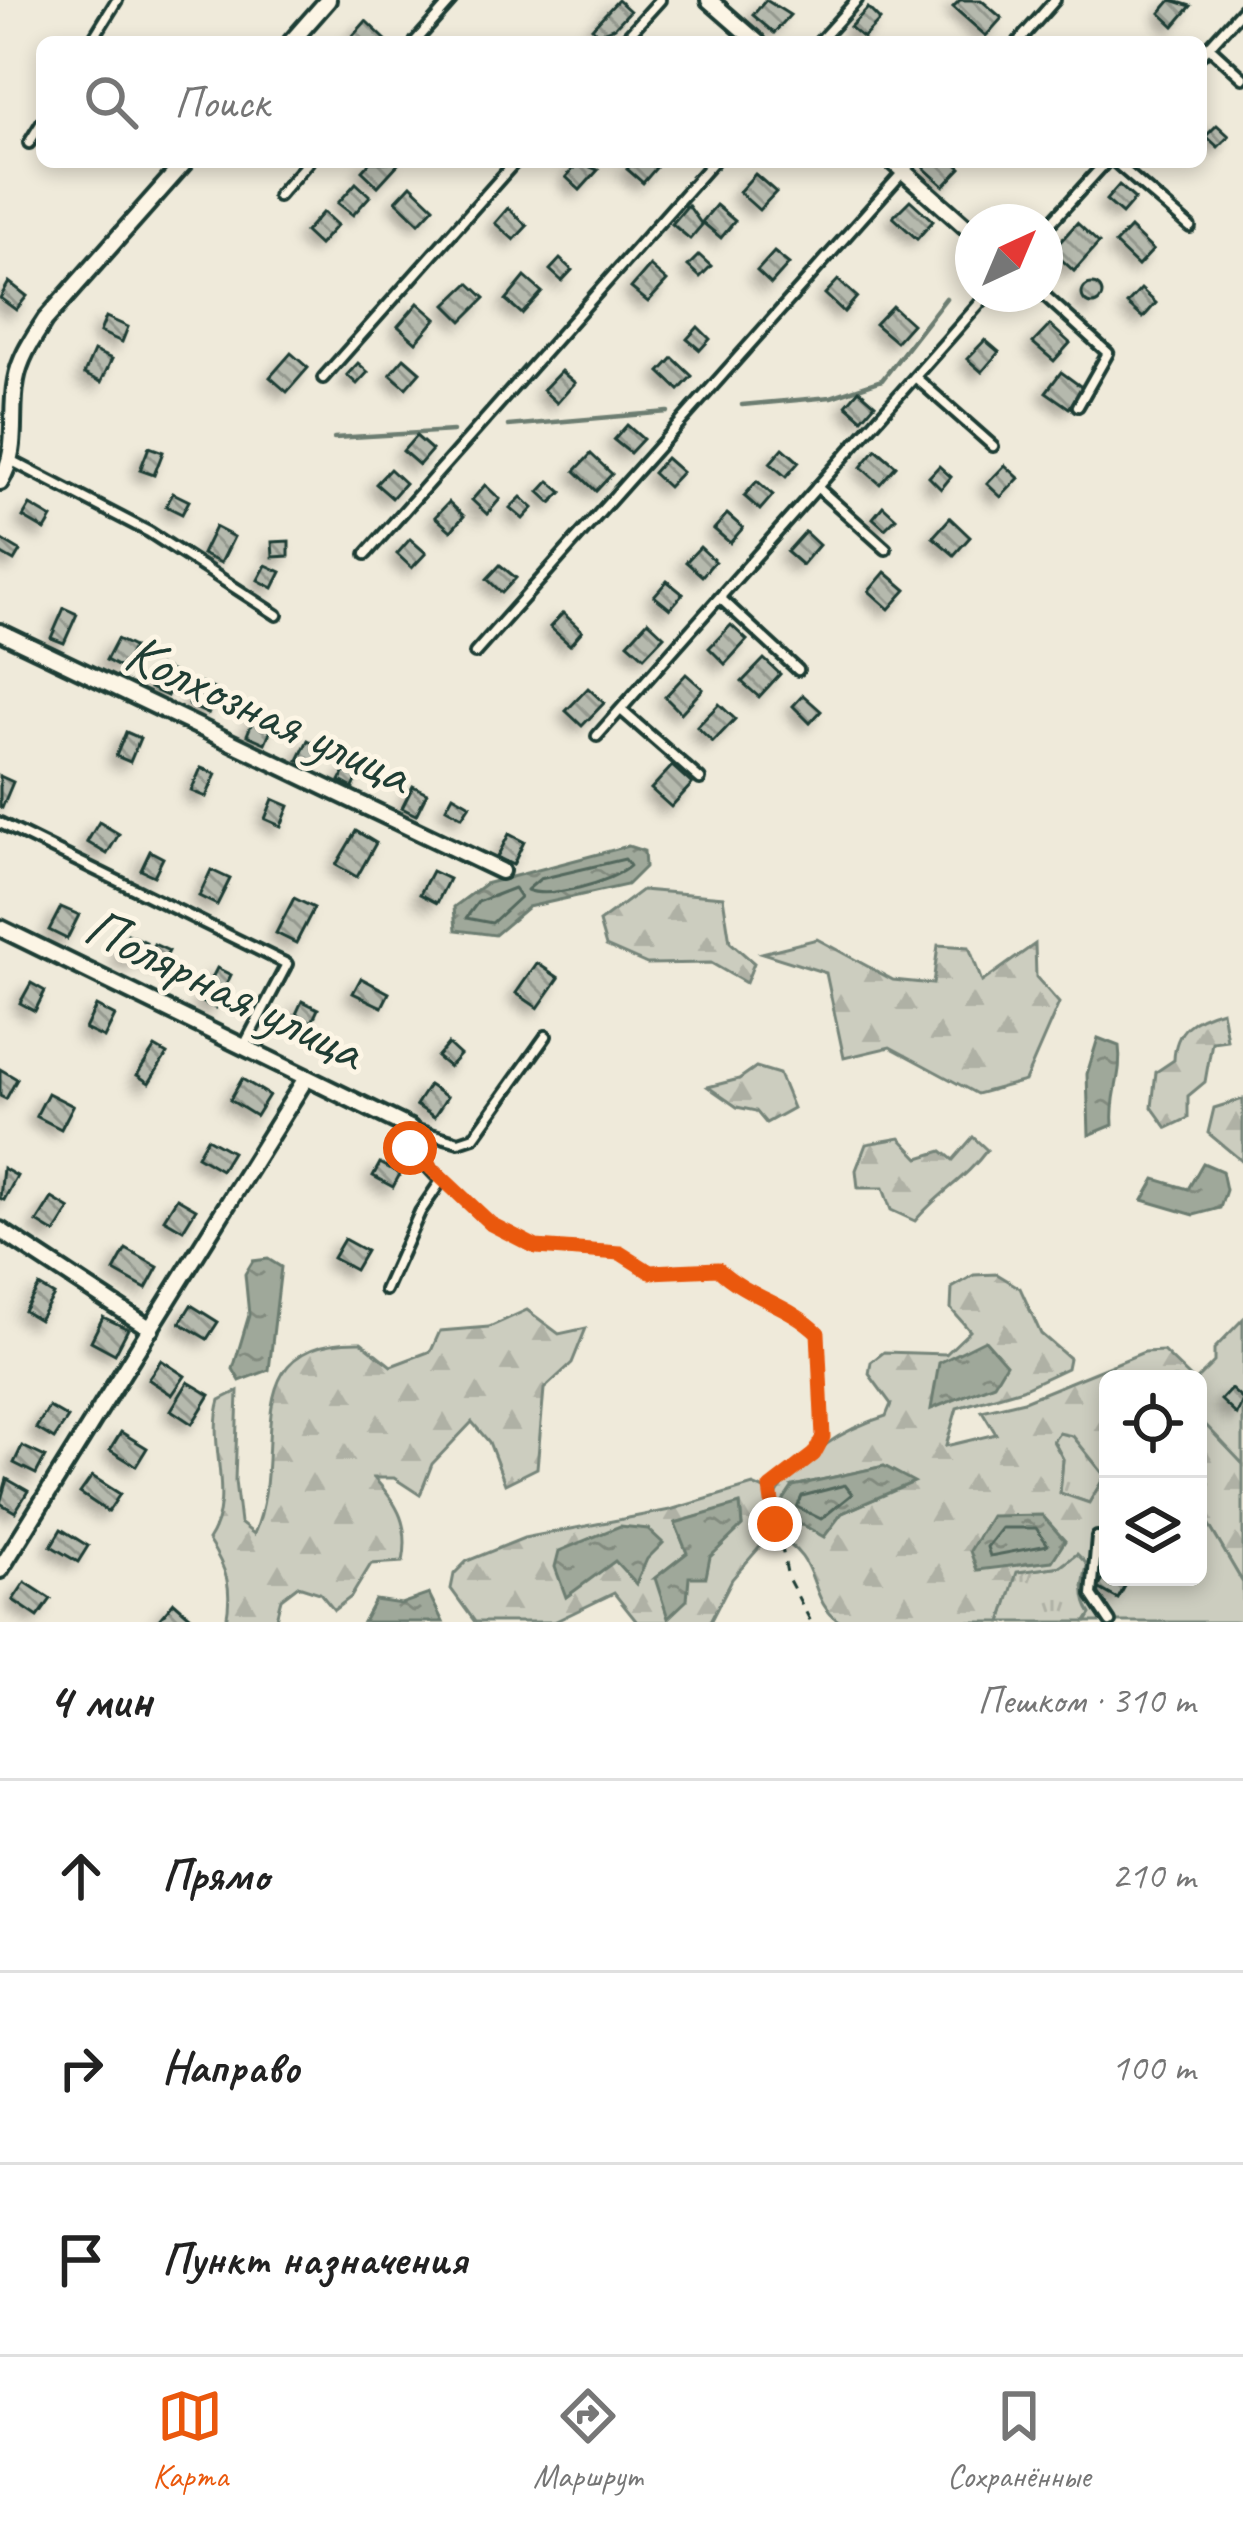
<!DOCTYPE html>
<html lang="ru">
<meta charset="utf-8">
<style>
body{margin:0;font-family:Caveat,sans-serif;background:#f6f6f6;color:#222}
.controls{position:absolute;right:36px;bottom:36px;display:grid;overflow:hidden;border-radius:18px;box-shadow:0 6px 18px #0003}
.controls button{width:108px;height:108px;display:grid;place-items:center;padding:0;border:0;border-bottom:3px solid #e0e0e0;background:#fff;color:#222;font:60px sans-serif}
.compass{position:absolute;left:955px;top:204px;width:108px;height:108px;border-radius:50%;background:#fff;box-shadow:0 6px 18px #0003;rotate:44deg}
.stop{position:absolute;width:36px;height:36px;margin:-27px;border:9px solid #ea580c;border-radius:50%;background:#fff}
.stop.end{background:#ea580c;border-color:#fff;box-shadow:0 3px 12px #0008}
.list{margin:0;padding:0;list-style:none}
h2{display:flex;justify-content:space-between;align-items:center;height:156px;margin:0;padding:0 48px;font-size:51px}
h2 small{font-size:39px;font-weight:400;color:#767676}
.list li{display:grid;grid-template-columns:78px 1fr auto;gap:36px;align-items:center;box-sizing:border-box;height:192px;padding:0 48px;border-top:3px solid #e0e0e0}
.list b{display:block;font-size:45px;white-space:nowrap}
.list em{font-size:39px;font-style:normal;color:#767676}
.icon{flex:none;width:66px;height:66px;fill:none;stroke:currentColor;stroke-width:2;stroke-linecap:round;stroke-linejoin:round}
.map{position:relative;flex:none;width:1243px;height:1622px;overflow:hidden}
.search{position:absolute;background:#fff;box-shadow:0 6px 18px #0003;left:36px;right:36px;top:36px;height:132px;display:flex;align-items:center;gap:30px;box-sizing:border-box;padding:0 42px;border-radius:18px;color:#767676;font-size:45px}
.sheet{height:732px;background:#fff}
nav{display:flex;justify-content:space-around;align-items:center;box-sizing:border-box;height:168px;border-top:3px solid #e0e0e0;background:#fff;font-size:33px;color:#767676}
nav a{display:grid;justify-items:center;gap:6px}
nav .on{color:#ea580c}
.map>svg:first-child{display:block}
.grass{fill:url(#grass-tufts);stroke:#76857a;stroke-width:3}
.forest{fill:url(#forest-firs);stroke:#76857a;stroke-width:3;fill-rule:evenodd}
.garden{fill:#cccdbf;stroke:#76857a;stroke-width:3}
.water{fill:url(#water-ripples);stroke:#6c7d71;stroke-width:3}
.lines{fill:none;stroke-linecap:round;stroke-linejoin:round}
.shore{stroke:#52685d;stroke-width:3}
.stream{stroke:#6c7d71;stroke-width:4.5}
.building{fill:url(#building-back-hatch);stroke:#1f3d34;stroke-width:3;filter:url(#shadow)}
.lane-casing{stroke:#1f3d34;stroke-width:16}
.street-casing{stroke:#1f3d34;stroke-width:22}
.path{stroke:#1f3d34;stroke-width:3;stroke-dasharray:9 9;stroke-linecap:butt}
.lane{stroke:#fcf5e5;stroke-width:8}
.street{stroke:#fcf5e5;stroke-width:14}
.route{stroke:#ea580c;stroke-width:15}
.labels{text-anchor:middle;stroke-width:10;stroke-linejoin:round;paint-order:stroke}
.street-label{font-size:57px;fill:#1f3d34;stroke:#fcf5e5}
</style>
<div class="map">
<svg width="1243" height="1622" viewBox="0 0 1243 1622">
<defs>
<pattern id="grass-tufts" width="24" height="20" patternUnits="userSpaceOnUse" patternTransform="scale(3)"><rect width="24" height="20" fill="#cccdbf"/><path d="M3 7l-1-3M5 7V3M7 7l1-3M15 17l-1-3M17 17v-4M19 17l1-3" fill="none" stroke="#afb1a5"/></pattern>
<pattern id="forest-firs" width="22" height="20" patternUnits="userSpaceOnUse" patternTransform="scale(3)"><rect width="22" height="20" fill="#cccdbf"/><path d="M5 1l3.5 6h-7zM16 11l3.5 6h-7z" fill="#afb1a5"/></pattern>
<pattern id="water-ripples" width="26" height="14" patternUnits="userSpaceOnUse" patternTransform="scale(3)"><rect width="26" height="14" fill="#9fa89a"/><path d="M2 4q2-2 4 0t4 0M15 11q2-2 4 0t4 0" fill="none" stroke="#818a7e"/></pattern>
<pattern id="building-back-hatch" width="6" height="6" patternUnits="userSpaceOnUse" patternTransform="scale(3)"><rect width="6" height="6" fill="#b5b9ad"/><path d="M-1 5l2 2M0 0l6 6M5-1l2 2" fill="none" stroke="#93988e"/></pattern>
<filter id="shadow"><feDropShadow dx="-7" dy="7" stdDeviation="6" flood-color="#0004"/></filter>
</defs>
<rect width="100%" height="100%" fill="#efeada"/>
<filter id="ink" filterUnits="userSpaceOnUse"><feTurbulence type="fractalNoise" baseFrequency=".00833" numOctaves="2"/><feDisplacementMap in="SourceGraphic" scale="24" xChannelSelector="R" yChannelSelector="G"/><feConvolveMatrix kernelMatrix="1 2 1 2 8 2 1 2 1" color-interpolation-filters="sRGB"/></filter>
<g filter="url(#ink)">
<g class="grass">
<polygon points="1059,1433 1073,1436 1105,1476 1089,1503 1060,1493 1063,1459 1053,1440"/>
<polygon points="1077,1553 1089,1566 1083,1587 1092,1614 1086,1622 1001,1622 1016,1572 1061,1566"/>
</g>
<g class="forest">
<polygon points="642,890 723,897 730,942 754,963 746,983 711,963 647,964 606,946 599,922"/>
<polygon points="817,939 893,980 933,984 938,945 969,947 982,982 1035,944 1036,977 1059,1003 1025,1081 977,1094 890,1047 844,1058 826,973 762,953"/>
<path d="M 1222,1010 L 1227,1040 L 1212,1042 L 1205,1082 L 1188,1096 L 1188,1118 L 1167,1128 L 1152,1107 L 1156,1072 L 1174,1060 C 1175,1028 1194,1018 1222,1010 Z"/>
<polygon points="756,1067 779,1074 793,1108 766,1123 756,1111 737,1107 708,1087 739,1079"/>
<polygon points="1243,1099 1243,1162 1208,1133 1214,1108"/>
<path d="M 973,1137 L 987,1150 C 966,1179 938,1193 915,1221 L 891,1210 L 883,1188 L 858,1188 L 856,1170 L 866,1144 L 900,1138 L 919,1158 L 942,1151 L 953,1160 Z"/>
<path d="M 997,1274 L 1020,1288 L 1041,1334 L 1069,1358 L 1067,1368 L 1022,1389 L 957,1408 L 946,1446 L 996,1434 L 982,1411 L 1024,1401 L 1144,1352 L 1163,1351 L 1192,1379 L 1108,1379 L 1108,1523 L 1092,1547 L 1089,1566 L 1077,1554 L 1061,1566 L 1017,1572 L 1001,1622 L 840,1622 C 804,1597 825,1557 771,1534 L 732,1579 L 710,1622 L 637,1622 L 614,1593 L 554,1622 L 475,1622 L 451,1589 L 454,1574 L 467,1561 L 524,1538 L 670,1510 L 753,1485 L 776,1495 C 801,1456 842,1429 886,1416 L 891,1404 L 869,1374 L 871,1362 L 884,1352 L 946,1354 L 970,1331 L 951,1309 L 952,1288 L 974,1275 ZM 1059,1433 L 1073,1436 L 1105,1476 L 1089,1503 L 1060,1493 L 1063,1459 L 1053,1441 ZM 884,1466 L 912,1482 L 842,1513 L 793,1486 ZM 740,1505 L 742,1526 L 689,1576 L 655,1578 L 687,1553 L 675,1523 Z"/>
<path d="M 527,1310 L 559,1334 L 586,1328 L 572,1363 L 544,1389 L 537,1468 L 505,1484 L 489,1442 L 472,1422 L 432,1464 L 420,1495 L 394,1478 L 374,1478 C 399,1505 410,1526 403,1562 L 371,1564 L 351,1597 L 334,1610 L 320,1593 L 298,1586 L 281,1599 L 275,1622 L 226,1622 C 233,1588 227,1569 208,1540 C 237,1496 206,1447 220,1400 L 238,1391 L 235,1481 L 240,1523 L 254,1534 C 290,1453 230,1340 361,1342 L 391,1366 L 431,1351 L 440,1331 L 489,1327 Z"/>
<polygon points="1198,1399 1202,1420 1243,1464 1243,1583 1203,1515 1209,1483 1198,1463"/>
</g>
<g class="garden">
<polygon points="1243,1319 1243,1464 1201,1420 1197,1379 1214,1362 1214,1349"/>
<path d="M 1199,1464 L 1209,1483 L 1203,1515 L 1243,1583 L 1243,1622 L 1086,1622 L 1091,1614 C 1073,1587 1092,1547 1108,1523 L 1108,1577 L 1198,1577 Z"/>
</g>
<g class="water">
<polygon points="628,846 644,851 645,867 627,885 528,907 495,935 456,930 454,907 485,884"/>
<path d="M 1098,1038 L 1119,1046 C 1123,1075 1110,1095 1113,1125 L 1089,1135 L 1087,1074 Z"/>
<polygon points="1203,1163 1222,1171 1226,1190 1220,1208 1194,1215 1143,1200 1155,1179 1188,1189"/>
<polygon points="268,1259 281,1267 269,1370 240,1381 233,1369 249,1315 245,1274 253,1261"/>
<polygon points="985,1340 1006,1364 994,1384 931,1409 939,1363"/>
<polygon points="884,1466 914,1482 842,1513 824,1537 777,1510 793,1486"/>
<polygon points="740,1504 742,1526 710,1557 706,1577 689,1577 687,1600 668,1618 655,1578 687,1553 675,1523"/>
<polygon points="1042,1515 1065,1541 1052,1561 977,1570 970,1551 991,1516"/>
<polygon points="620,1526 648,1529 663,1543 647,1559 636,1584 615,1561 566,1597 555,1567 559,1551"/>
<polygon points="429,1594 443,1622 363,1622 375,1600 401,1604"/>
</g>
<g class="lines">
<g class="shore">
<path d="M 625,859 L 630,866 C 611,883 549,899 527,890 L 540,879 Z"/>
<polygon points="514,888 520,897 492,923 466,918 478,902"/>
<polygon points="845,1485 852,1494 821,1519 797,1507 802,1496"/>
<polygon points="1002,1528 1036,1528 1048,1545 990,1556 987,1547"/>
</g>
<g class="stream">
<polyline points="742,405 831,397 882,380 946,298"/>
<polyline points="508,426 668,412"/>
<polyline points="334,438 453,431"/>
</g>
</g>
<g class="building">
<polygon points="618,0 630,11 615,27 598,34 592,28"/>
<polygon points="766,0 790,15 774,33 753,15"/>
<polygon points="960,0 981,0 1002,18 986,36 953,7"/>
<polygon points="1171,0 1191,6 1174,26 1160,13"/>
<polygon points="868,8 880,20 863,38 850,27"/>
<polygon points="366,21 386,40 385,42 350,39"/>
<polygon points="1217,125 1229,136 1218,147 1206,136"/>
<polygon points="370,162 400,162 378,186 362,171"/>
<polygon points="579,162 598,170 580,190 566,177"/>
<polygon points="633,162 649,162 656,168 643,183 627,169"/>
<polygon points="929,162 955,162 961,168 944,186 924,168"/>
<polygon points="755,174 776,192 759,210 739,192"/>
<polygon points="356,183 370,196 353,215 338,203"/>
<polygon points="411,185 434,207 419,223 396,201"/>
<polygon points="1119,185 1135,199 1122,214 1106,200"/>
<polygon points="910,200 933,221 917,239 893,217"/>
<polygon points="688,205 702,225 690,239 672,224"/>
<polygon points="716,205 735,221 721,238 702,222"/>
<polygon points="508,208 527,226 514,240 495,223"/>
<polygon points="323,212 337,225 319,245 305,232"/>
<polygon points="1077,223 1099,243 1074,271 1052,251"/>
<polygon points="1130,228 1153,250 1138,266 1115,244"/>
<polygon points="774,252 789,264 771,284 757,271"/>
<polygon points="699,255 711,266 700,277 688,266"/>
<polygon points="560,259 572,270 562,281 550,270"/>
<polygon points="650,266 667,281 648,302 631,288"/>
<polygon points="525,277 542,292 522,314 506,300"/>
<polygon points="838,280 857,297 844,312 825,294"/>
<polygon points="9,282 27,296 16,310 0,298"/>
<polygon points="469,283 485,298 462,321 446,305"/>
<circle cx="1092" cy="294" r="10"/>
<polygon points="1141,289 1156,303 1143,318 1127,304"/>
<polygon points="418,303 436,319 416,342 398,326"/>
<polygon points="892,306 912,324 896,342 875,324"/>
<polygon points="106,317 128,327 122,342 100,332"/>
<polygon points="1050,325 1070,343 1054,361 1033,343"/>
<polygon points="698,327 710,339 700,350 687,339"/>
<polygon points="985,340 999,352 982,372 967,359"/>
<polygon points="94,351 112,359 101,382 84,374"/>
<polygon points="291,353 308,368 287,392 270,377"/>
<polygon points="404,358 420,372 406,388 390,374"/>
<polygon points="673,358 692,376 679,390 660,372"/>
<polygon points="358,363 368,372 357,384 347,375"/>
<polygon points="561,371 575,383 557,403 543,390"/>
<polygon points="1061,372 1083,388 1069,408 1046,392"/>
<polygon points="859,390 875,404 862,419 846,405"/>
<polygon points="627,425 643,439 630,453 614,440"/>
<polygon points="416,436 432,450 419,465 403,451"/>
<polygon points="149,447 163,452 154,475 140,470"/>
<polygon points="783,448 799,462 786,477 770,463"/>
<polygon points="876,449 896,466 880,484 861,467"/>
<polygon points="591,454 612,474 596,491 575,471"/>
<polygon points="666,458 682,472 668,487 653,473"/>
<polygon points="1005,465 1019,478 1001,497 987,484"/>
<polygon points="939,466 951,477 941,489 929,477"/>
<polygon points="390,469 405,483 392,498 376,484"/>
<polygon points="549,481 562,492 551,503 539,492"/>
<polygon points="757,481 773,495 760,510 744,496"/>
<polygon points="485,485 500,499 487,514 472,500"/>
<polygon points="173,493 189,501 182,514 166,506"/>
<polygon points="521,497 533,508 523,519 510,508"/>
<polygon points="449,502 464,516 451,531 435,517"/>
<polygon points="30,505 52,518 45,530 23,517"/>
<polygon points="883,506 896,518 885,529 873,518"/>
<polygon points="727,514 743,528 730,543 714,529"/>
<polygon points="950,518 970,537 954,555 933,537"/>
<polygon points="215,527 234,537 221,563 202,554"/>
<polygon points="805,532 819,545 802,565 787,552"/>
<polygon points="0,539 20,551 14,561 0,553"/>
<polygon points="410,539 426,553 412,568 397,554"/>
<polygon points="289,541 289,556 273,557 272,542"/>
<polygon points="700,547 715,561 702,576 686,562"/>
<polygon points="266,565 281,572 273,588 258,580"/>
<polygon points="500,565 516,578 502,593 487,579"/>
<polygon points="885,572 906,590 889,609 869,591"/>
<polygon points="667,581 683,594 670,609 654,596"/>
<polygon points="64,608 77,614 64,643 51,638"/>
<polygon points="563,613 582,631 570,645 550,627"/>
<polygon points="648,621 664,636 644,657 628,643"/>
<polygon points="731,625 747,640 725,664 709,648"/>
<polygon points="117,639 133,647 123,669 106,660"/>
<polygon points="764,659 780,674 759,697 742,682"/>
<polygon points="160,666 177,674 167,696 150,688"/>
<polygon points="686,674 703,689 681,713 665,697"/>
<polygon points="199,682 218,691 208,714 189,705"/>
<polygon points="588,688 604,703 582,726 566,711"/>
<polygon points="803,695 821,711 810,723 793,706"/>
<polygon points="719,704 735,719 713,742 697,727"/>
<polygon points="255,715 274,723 265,743 247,735"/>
<polygon points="126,732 140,738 130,762 116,756"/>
<polygon points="308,740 324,748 315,768 298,760"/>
<polygon points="349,764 361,770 353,788 340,781"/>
<polygon points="672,766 692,784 671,807 651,789"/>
<polygon points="201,768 216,774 206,797 191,791"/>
<polygon points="0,776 13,782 2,808 0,807"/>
<polygon points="413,786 427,793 416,815 402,808"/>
<polygon points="453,795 470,805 462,817 446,808"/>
<polygon points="273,799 289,806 281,826 265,819"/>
<polygon points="99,822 119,834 107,854 87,842"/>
<polygon points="356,831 376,843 357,877 336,865"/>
<polygon points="509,834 524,842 513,865 497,857"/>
<polygon points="150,851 163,858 154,876 141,870"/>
<polygon points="211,870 230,879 217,905 199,896"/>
<polygon points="432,871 449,879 437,903 420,894"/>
<polygon points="294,898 314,908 296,943 276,933"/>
<polygon points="61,907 79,915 67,939 49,930"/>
<polygon points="128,934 146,942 136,964 118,956"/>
<polygon points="154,944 169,951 162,965 147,958"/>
<polygon points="537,963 559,978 538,1008 516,993"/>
<polygon points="217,968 231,975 215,1008 200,1001"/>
<polygon points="361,978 389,993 382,1007 353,993"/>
<polygon points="31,983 45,991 35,1011 20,1003"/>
<polygon points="302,1001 318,1009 312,1022 296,1014"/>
<polygon points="96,1006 115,1016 104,1038 85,1029"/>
<polygon points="448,1044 460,1055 449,1067 437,1057"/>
<polygon points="155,1047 167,1054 149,1083 137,1075"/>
<polygon points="0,1069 17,1079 6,1099 0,1096"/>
<polygon points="242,1079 269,1095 256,1116 230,1100"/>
<polygon points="429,1085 447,1097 434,1117 416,1105"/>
<polygon points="48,1093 73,1106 61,1129 36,1116"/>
<polygon points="207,1138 232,1152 221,1170 197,1156"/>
<polygon points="380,1163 400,1174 393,1187 373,1176"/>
<polygon points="3,1168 17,1176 4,1200 0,1198"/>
<polygon points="52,1198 70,1209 55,1233 37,1222"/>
<polygon points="177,1198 196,1209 183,1230 164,1219"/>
<polygon points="344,1239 366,1251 355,1270 333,1258"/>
<polygon points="126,1249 158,1267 146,1289 114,1271"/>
<polygon points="39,1286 54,1295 39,1320 24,1311"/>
<polygon points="191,1305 218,1322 207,1339 180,1323"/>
<polygon points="103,1317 128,1329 115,1354 91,1341"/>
<polygon points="161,1360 185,1376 172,1395 148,1379"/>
<polygon points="188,1382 210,1395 192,1424 171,1410"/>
<polygon points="1231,1389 1243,1400 1237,1415 1221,1400"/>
<polygon points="49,1407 68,1418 54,1439 36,1428"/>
<polygon points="121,1432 147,1448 136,1466 110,1450"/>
<polygon points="22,1446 45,1457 36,1474 14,1463"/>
<polygon points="92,1476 120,1494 108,1512 80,1493"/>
<polygon points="7,1479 28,1491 15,1512 0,1503"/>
<polygon points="61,1529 88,1546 78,1562 51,1546"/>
<polygon points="1106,1575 1125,1586 1118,1599 1098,1588"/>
<polygon points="25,1582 51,1599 38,1617 13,1600"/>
<polygon points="174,1602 190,1616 185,1622 157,1622"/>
</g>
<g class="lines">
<defs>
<g id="lane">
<polyline points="91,42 117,0"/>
<polyline points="415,42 452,0"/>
<polyline points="622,42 660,0"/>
<polyline points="819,42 857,0"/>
<polyline points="1018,42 1055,0"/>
<polyline points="1209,47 1243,78"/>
<polyline points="1201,55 1243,9"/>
<polyline points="29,143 42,122"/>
<polyline points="1115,162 1190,227"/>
<polyline points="278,196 308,162"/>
<polyline points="1045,229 1106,162"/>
<polyline points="1043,294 1108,353 1078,406"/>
<polyline points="915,377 993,446"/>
<polyline points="323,378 515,162"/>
<polyline points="12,461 149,532 277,615"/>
<polyline points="817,487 886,549"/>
<polyline points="366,554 713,162"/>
<polyline points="720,598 798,670"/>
<polyline points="475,653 912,162"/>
<polyline points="621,710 700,779"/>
<polyline points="597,736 988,294"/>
<polyline points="0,823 287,964 245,1044"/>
<polyline points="385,1290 420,1212 441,1181 410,1148 410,1128 459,1142 474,1137 546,1036"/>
<polyline points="1097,1537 1092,1595 1110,1622"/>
</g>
<g id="street">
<polyline points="709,0 757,42"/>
<polyline points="291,42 328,0"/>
<polyline points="893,162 973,233"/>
<path d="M 0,482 C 20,449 9,416 16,380 C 20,357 33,339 45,320 L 185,162"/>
<polyline points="0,632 501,871"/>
<polyline points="0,928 410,1128"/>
<polyline points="0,1230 151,1329"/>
<polyline points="0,1570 306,1078"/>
</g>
</defs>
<use href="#lane" class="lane-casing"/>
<use href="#street" class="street-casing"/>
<path class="path" d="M 451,1190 L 491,1224 L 535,1248 L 620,1253 L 650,1272 L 718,1269 C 748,1298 789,1305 818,1333 L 823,1437 L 814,1454 L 770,1488 L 788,1578 L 811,1622"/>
<use href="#lane" class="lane"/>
<use href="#street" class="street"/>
</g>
</g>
<g class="lines" filter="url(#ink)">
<path class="route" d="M 410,1148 L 491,1224 L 536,1247 L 620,1253 L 650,1272 L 718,1269 C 749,1298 789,1304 818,1333 L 823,1437 L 814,1454 L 770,1488 L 775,1524"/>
</g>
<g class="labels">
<g class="street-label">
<text transform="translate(269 712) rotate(25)" y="20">Колхозная улица</text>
<text transform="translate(225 987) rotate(26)" y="20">Полярная улица</text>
</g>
</g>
</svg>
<div class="controls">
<button><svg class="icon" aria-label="locate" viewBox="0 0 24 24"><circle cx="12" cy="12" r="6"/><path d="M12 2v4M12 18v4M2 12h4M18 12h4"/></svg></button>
<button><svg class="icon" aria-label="layers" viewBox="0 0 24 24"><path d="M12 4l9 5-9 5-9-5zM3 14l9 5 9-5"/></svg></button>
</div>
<svg class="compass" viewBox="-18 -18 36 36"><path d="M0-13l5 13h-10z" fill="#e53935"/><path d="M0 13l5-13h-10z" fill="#767676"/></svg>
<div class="stop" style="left:410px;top:1148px"></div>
<div class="stop end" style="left:775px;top:1524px"></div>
<div class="search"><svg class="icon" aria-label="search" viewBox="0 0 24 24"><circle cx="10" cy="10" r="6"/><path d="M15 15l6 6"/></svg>Поиск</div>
</div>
<section class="sheet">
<h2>4 мин<small>Пешком · 310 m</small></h2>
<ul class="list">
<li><svg class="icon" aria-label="ahead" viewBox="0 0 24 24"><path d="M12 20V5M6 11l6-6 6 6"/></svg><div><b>Прямо</b></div><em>210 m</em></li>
<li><svg class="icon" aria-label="right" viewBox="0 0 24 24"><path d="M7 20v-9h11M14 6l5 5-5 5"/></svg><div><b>Направо</b></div><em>100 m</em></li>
<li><svg class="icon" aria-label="arrive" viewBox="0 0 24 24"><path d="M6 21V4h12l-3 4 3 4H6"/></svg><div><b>Пункт назначения</b></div></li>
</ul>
</section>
<nav>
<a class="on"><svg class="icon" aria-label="map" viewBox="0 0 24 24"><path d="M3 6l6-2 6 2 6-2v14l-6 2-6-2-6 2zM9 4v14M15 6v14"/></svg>Карта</a>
<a><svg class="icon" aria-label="directions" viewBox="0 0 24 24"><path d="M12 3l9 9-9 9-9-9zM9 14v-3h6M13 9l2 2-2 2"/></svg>Маршрут</a>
<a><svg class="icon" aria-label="saved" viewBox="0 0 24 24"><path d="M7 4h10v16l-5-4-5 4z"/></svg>Сохранённые</a>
</nav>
